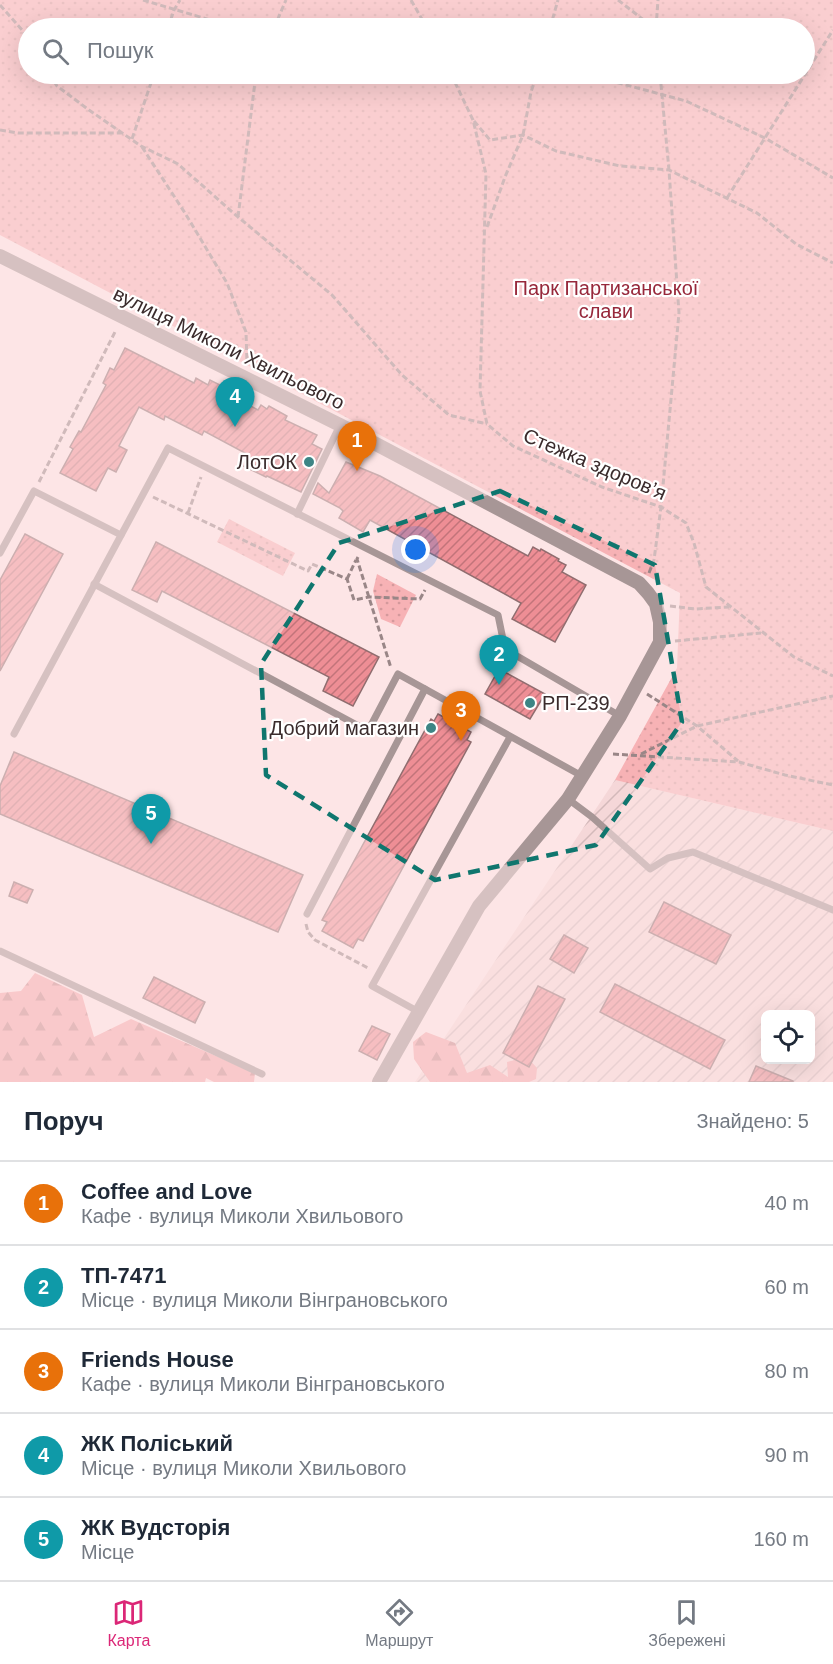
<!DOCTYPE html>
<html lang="uk">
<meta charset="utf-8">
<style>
body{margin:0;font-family:Arial,sans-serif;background:#f2f2f3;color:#1f2937}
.controls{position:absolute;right:18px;bottom:18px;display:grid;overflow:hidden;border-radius:9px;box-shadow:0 6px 24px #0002}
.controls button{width:54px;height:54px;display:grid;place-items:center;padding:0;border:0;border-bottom:2px solid #e0e1e3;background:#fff;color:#1f2937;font:30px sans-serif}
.you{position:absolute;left:416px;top:550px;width:21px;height:21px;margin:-15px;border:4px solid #fff;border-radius:50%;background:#1a73e8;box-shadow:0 0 0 9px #1a73e833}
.badge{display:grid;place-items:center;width:39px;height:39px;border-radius:50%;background:#db2777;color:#fff;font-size:20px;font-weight:700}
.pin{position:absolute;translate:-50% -50px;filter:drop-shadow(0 2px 3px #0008)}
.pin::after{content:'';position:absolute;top:32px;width:21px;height:18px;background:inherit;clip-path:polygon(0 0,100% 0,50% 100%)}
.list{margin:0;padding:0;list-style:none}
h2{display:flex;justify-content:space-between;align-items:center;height:78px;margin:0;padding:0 24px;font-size:26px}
h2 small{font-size:20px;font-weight:400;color:#747a83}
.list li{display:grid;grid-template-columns:39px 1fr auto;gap:18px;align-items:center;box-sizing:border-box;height:84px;padding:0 24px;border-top:2px solid #e0e1e3}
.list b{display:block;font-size:22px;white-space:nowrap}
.list p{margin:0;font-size:20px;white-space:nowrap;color:#747a83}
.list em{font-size:20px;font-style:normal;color:#747a83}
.icon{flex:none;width:33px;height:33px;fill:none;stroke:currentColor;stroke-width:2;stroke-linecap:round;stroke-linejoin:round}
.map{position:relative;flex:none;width:833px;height:1082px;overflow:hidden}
.search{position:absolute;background:#fff;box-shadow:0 6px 24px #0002;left:18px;right:18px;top:18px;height:66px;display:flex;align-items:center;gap:15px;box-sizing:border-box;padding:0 21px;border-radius:33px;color:#747a83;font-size:22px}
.sheet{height:498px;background:#fff}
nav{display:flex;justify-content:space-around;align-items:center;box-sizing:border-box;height:84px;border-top:2px solid #e0e1e3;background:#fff;font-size:16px;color:#747a83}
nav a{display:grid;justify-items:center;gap:3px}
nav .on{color:#db2777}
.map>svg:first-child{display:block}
.industrial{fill:url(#industrial-furrows);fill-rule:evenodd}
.forest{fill:url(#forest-firs)}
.park{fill:url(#park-dots);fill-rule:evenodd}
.building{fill:url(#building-hatch);stroke:#906d6f;stroke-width:1.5}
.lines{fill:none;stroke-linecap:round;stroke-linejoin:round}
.path{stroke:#998687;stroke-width:3;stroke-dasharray:6 3;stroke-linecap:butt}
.service{stroke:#a79696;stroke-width:7}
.minor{stroke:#a79696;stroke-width:14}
.marked{fill:none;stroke:#0f766e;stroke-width:4.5;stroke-dasharray:12 8;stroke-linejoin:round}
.poi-dot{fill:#3d8585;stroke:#fff;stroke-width:2}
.labels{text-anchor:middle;stroke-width:4.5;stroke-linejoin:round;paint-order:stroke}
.park-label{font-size:20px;fill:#97283b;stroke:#fff}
.street-label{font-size:20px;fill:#3a2b2c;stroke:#fff}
.poi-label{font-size:20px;fill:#3a2b2c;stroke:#fff;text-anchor:end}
</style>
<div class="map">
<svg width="833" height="1082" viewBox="0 0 833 1082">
<defs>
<pattern id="industrial-furrows" width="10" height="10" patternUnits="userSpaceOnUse" patternTransform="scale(1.5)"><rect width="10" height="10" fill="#f5d7d8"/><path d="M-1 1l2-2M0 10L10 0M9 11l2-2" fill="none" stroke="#d3b9ba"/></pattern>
<pattern id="forest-firs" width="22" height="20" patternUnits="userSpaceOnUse" patternTransform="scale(1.5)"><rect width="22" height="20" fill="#f4a6aa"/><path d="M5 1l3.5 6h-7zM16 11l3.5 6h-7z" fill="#c7878b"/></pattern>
<pattern id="park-dots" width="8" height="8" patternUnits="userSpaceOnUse" patternTransform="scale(1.5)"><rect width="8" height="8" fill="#f7b2b5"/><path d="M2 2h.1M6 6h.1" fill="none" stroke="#d4999c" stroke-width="1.8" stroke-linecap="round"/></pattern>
<pattern id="building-hatch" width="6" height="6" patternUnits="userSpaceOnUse" patternTransform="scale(1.5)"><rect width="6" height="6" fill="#ee8e95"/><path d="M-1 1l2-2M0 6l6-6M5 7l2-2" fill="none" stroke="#c2747a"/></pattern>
</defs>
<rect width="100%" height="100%" fill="#fde5e6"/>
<path class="industrial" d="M 615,780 L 833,831 L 833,1082 L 415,1082 ZM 766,1014 L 810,1014 L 810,1060 L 766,1060 Z"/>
<g class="forest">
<polygon points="35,973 82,995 94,1037 131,1019 255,1073 254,1082 214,1082 206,1078 205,1082 0,1082 0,993 21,991"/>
<polygon points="426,1032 455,1043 467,1073 490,1065 508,1077 507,1062 527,1057 537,1068 536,1079 529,1082 430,1082 414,1059 413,1042"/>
</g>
<g class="park">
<path d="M 0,0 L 833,0 L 833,831 L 615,780 L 677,668 L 680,593 L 0,235 ZM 28,28 L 804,28 L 804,74 L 28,74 Z"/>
<polygon points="229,519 295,553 283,576 217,542"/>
<polygon points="377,574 416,595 400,627 381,619 373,591"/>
</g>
<g class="building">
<polygon points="125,348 194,383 196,378 208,385 210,380 222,386 220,390 258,410 261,405 267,409 269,406 287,416 285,420 317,435 312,444 322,449 301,492 267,476 266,477 241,465 247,454 204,431 202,435 165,416 164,420 139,407 119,446 127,450 116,472 108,468 96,491 60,473 73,449 70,447 79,431 81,432 106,385 103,383 110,368 114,370"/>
<polygon points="346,462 380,476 528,556 533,547 540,551 541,549 559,559 558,561 566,565 562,572 586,585 555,642 512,619 521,603 370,520 363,532 339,518 343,511 340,508 313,494 318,483 329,493"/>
<polygon points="25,534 63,554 0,671 0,580"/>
<polygon points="156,542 379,657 353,706 323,691 329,677 162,591 157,602 132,590"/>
<polygon points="499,669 545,694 530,719 485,694"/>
<polygon points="438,714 471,732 467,740 471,742 363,941 358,939 353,948 322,931 327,922 322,920 431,719 434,721"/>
<polygon points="14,752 303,875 278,932 0,814 0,786"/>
<polygon points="14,882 33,890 27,903 9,896"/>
<polygon points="664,902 731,935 716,964 649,932"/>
<polygon points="564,935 588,948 574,973 550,959"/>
<polygon points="154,977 205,1002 195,1023 143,998"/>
<polygon points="615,984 725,1040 710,1069 600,1012"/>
<polygon points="538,986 565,999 529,1067 503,1053"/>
<polygon points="372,1026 390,1034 377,1060 359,1051"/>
<polygon points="756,1066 793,1081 793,1082 749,1082"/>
</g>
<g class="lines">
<g class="path">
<polyline points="143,0 237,28"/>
<polyline points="411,0 427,28"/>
<polyline points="618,0 654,28"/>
<polyline points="0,5 23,31 28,40"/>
<polyline points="168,28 174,10 180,0"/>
<polyline points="274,28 286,0"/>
<polyline points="550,28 558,0"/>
<polyline points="656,28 658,0"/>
<polyline points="49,74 57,86 89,110 141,146 178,164 238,217 332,295 402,375 449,415 487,424"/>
<polyline points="451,74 473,120 486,174 480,391 487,424 513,446 602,487 661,507 686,523 694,543 706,587 794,657 833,676"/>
<polyline points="501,74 585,74 686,101 765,138 833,178"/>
<polyline points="474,121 490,140 523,135 556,151 620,166 669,170 757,213 796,244 833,263"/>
<polyline points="0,130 18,133 121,133"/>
<polyline points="132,139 154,74"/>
<polyline points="142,147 185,213 227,283 246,332 247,362"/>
<polyline points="727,198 833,30"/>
<polyline points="238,217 256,74"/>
<polyline points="487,227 505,177 523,135 531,92 537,74"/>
<polyline points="39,482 116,330"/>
<polyline points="153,497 308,571 312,564 347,579 354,600 369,597 420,599 425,590"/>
<polyline points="188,513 201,477"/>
<polyline points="358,557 357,559 391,668"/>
<polyline points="649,573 654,560 661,507 679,313 669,170 660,74"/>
<polyline points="347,579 356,560"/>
<polyline points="670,606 695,609 729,607"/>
<polyline points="675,641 761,633"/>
<polyline points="647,694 697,726 738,761"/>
<polyline points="613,754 739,762 785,775 833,785"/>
<polyline points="641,754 697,726 833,696"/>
<polyline points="306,924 308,932 315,940 370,969"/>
</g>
<g class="service">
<polyline points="297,514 340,425"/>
<polyline points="0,553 34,491 121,535"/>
<polyline points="94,584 368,731 398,674 582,776"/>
<polyline points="14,734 168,448 498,615 505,649 620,716"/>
<polyline points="568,799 592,817 650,869 668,858 693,852 833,910"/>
<polyline points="307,914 425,689"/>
<polyline points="0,951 262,1074"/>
<polyline points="419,1012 372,986 510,737"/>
</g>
<polyline class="minor" points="0,256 340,425 639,583 648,593 656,604 660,622 660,642 620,716 568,799 479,906 379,1082"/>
</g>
<path d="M0 0H833V1082H0ZM 500,491 L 655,565 L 682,722 L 596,845 L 435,880 L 266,775 L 261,664 L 339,543 Z" fill="#fde5e6" fill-opacity=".55" fill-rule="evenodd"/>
<path class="marked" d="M 500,491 L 655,565 L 682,722 L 596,845 L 435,880 L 266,775 L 261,664 L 339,543 Z"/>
<g class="poi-dot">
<circle cx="309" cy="462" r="6"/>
<circle cx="530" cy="703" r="6"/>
<circle cx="431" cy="728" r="6"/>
</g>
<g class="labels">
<g class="park-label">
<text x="606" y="295">Парк Партизанської<tspan x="606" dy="23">слави</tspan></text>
</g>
<g class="street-label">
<text transform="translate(229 348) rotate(26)" y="7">вулиця Миколи Хвильового</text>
<text transform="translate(595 464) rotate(23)" y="7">Стежка здоров’я</text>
</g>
<g class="poi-label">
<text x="297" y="469">ЛотОК</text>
<text x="542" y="710" text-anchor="start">РП-239</text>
<text x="419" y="735">Добрий магазин</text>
</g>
</g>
</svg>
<div class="controls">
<button><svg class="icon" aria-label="locate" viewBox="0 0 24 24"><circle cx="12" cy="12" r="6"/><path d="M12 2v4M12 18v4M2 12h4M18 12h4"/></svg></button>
</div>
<div class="you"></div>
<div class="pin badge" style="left:357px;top:471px;background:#e8710a">1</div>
<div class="pin badge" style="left:499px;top:685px;background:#0f9aa8">2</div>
<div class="pin badge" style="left:461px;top:741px;background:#e8710a">3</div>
<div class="pin badge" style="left:235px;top:427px;background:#0f9aa8">4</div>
<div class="pin badge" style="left:151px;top:844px;background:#0f9aa8">5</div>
<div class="search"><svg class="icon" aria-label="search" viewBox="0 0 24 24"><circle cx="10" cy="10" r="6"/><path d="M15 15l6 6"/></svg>Пошук</div>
</div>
<section class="sheet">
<h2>Поруч<small>Знайдено: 5</small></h2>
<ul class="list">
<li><span class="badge" style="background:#e8710a">1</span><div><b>Coffee and Love</b><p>Кафе · вулиця Миколи Хвильового</p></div><em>40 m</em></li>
<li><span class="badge" style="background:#0f9aa8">2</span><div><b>ТП-7471</b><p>Місце · вулиця Миколи Вінграновського</p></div><em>60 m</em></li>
<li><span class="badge" style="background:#e8710a">3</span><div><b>Friends House</b><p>Кафе · вулиця Миколи Вінграновського</p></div><em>80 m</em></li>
<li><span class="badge" style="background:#0f9aa8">4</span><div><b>ЖК Поліський</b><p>Місце · вулиця Миколи Хвильового</p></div><em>90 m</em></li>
<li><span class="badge" style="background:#0f9aa8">5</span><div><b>ЖК Вудсторія</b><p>Місце</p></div><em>160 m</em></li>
</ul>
</section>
<nav>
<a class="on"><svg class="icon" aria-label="map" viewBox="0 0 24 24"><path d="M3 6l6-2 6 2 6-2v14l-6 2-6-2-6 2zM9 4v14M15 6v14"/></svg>Карта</a>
<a><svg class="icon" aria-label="directions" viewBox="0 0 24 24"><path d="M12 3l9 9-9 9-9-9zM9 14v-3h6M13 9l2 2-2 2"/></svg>Маршрут</a>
<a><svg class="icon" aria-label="saved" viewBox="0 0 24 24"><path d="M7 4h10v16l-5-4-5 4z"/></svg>Збережені</a>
</nav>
